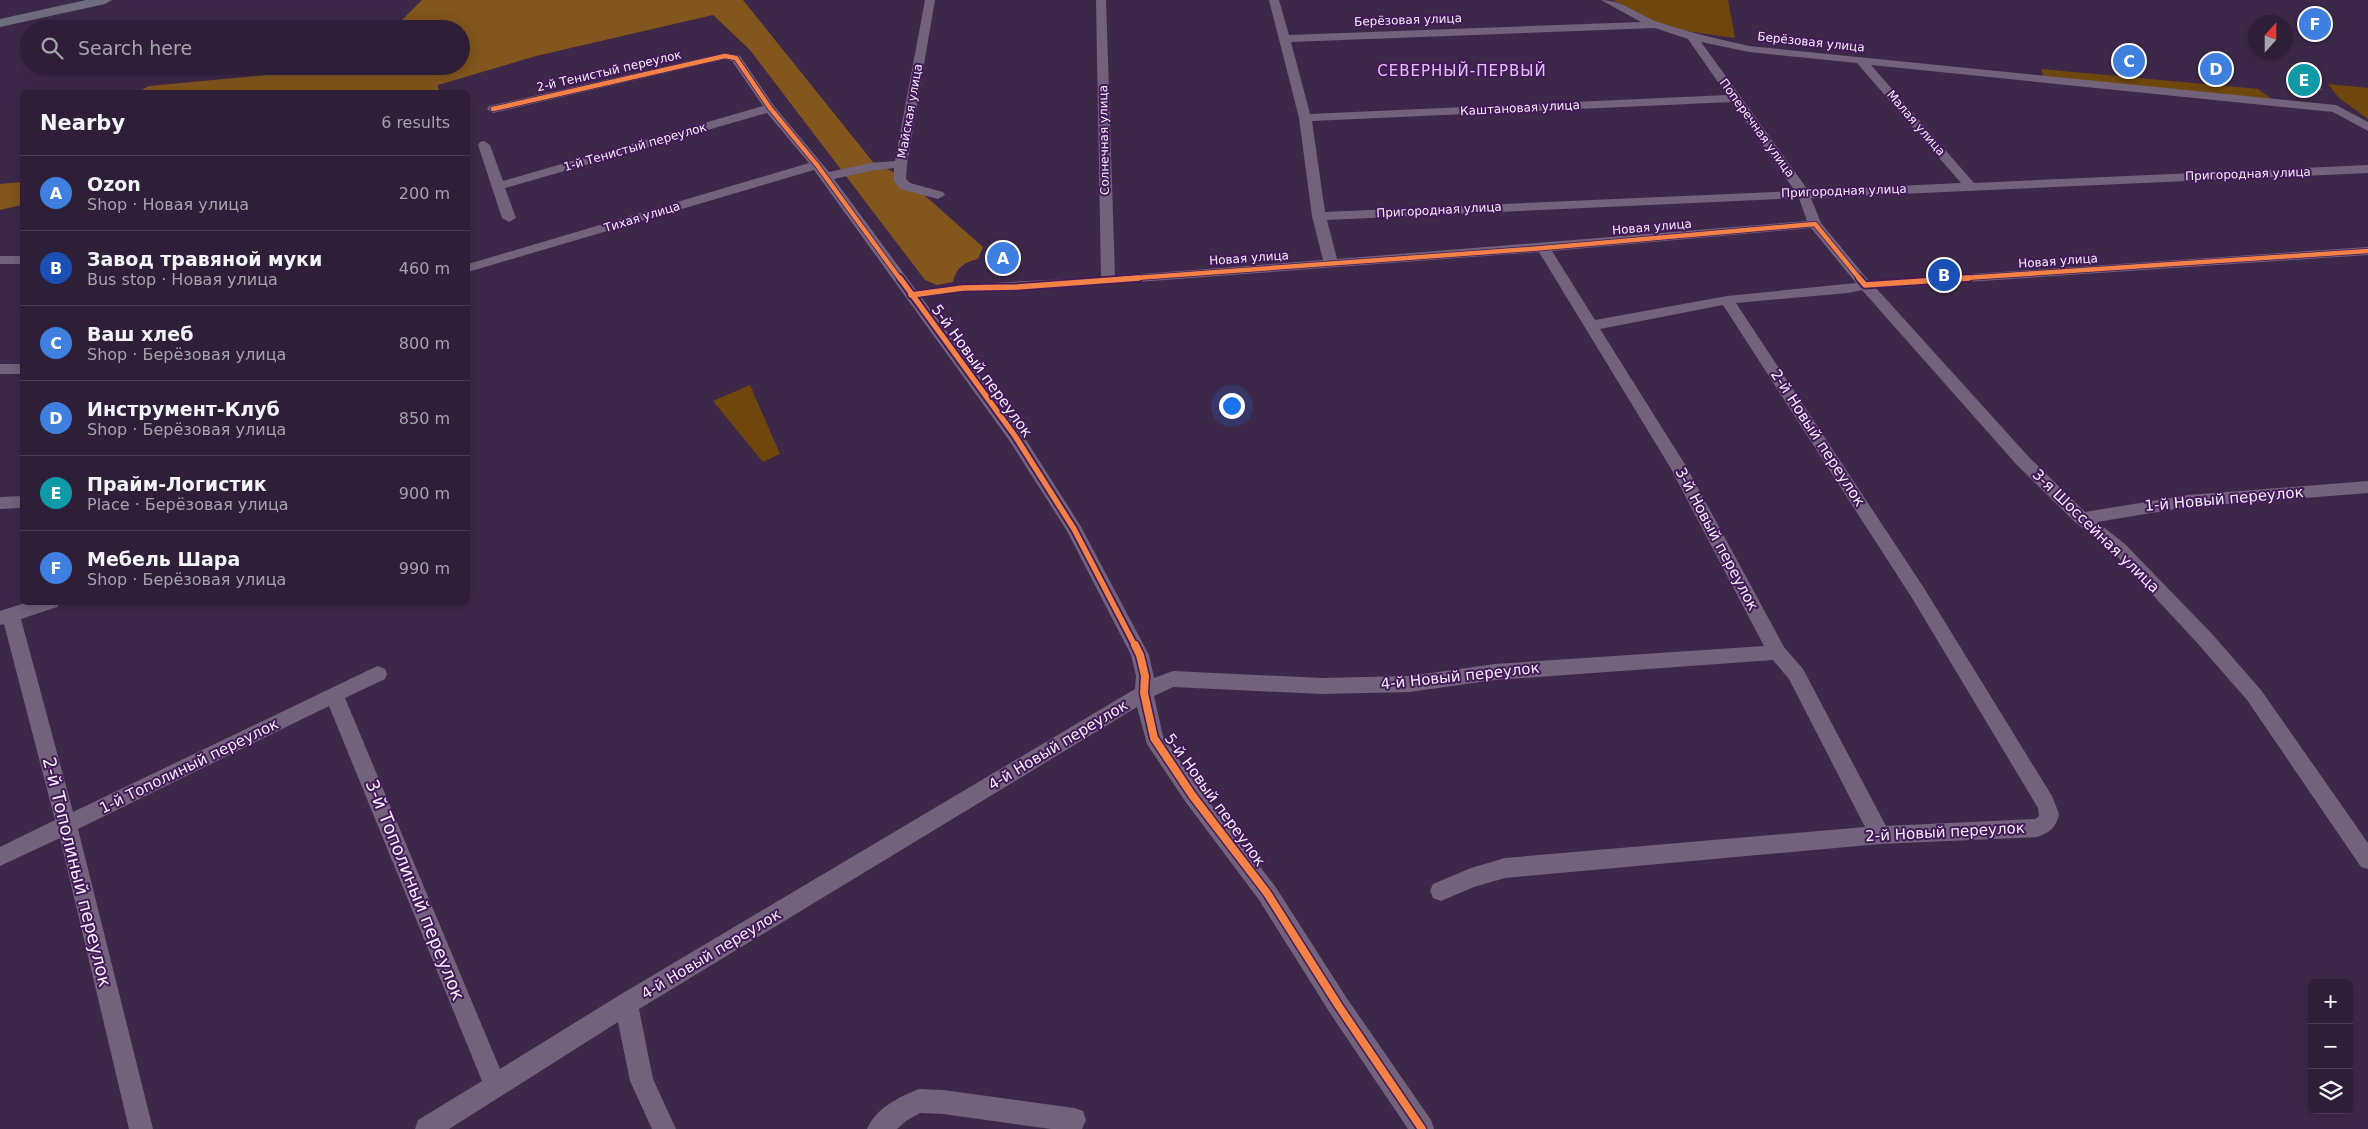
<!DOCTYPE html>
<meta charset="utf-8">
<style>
body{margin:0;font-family:"DejaVu Sans",sans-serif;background:#36273f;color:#f1f3f6}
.controls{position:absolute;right:15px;bottom:15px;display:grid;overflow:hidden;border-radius:8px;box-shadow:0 2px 12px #0003}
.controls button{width:45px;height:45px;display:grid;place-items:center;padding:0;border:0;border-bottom:1px solid #493c52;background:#2e1e37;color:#f1f3f6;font:25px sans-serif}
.compass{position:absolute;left:2248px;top:15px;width:45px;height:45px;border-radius:50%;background:#2e1e37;box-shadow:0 2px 12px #0003;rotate:21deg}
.you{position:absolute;left:1231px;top:405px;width:18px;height:18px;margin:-12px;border:4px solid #fff;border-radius:50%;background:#1a73e8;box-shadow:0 0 0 8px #1a73e833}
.badge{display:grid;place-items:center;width:32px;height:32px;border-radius:50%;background:#b5a7bd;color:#fff;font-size:16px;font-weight:700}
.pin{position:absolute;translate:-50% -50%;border:2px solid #fff;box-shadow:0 1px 5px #0006}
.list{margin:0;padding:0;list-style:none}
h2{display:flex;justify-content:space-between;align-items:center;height:65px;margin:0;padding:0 20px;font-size:21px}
h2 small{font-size:16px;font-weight:400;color:#a7a2ad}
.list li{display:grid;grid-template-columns:32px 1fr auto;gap:15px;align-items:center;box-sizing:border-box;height:75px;padding:0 20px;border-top:1px solid #493c52}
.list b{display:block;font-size:19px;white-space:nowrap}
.list p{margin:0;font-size:16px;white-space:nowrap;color:#a7a2ad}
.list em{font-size:16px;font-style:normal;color:#a7a2ad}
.icon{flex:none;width:28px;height:28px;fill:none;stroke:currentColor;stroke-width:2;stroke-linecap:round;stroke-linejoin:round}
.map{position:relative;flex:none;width:2368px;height:1129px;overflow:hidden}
.search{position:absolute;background:#2e1e37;box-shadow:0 2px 12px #0003;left:20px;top:20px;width:450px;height:55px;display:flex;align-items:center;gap:12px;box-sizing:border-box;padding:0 18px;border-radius:28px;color:#a7a2ad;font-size:19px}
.panel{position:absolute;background:#2e1e37;box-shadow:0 2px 12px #0003;left:20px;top:90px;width:450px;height:515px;border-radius:8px}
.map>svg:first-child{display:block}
.green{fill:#6f470c}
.forest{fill:#82561c}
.building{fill:#5d4557;stroke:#725869}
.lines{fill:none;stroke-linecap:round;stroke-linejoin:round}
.minor{fill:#72627b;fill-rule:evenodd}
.major{fill:#706c7f;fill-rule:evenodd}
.cycleway-far2-casing{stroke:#421a57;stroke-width:6}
.cycleway-far1-casing{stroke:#421a57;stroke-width:9}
.cycleway-casing{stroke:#421a57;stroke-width:11}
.cycleway-far2{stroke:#f48246;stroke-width:4.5}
.cycleway-far1{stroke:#f48246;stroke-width:5.5}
.cycleway{stroke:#f48246;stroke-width:8}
.labels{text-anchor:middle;stroke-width:4;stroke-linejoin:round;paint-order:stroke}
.far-street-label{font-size:12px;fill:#f5ecfb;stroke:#421a57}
.far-quarter-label{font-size:15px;letter-spacing:1px;fill:#e3c0fa;stroke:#421a57}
.street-label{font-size:15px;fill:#f5ecfb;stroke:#421a57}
.near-street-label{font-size:18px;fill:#f5ecfb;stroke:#421a57}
</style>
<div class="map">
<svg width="2368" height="1129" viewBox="0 0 2368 1129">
<rect width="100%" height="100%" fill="#3e2849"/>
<g class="green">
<polygon points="1613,0 1728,0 1735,38 1685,31 1658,24"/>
<polygon points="2041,69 2258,89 2276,102 2044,78"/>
<polygon points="2328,84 2368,88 2368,119 2339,98"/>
<polygon points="750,385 780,454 763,462 713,401"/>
</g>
<g class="forest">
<path d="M 422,0 L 743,0 L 873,162 L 905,178 L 983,247 L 978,259 C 964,262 956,268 953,282 L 937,285 L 925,280 L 750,50 L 713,15 L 536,56 L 438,85 L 439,92 L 138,92 L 149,86 L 298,72 L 315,66 L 461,66 L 461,29 L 393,29 Z"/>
<polygon points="22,182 22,205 0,210 0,184"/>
</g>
<polygon class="building" points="2287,72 2311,75 2322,90 2298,87"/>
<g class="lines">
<g class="minor">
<path d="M 925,0 L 935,0 L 907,164 L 906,180 L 910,183 L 943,192 L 945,195 L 938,199 L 900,189 L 894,181 L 894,168 L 870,171 L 834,179 L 916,290 C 977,282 1039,281 1101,277 L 1096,0 L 1106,0 L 1115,276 L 1323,260 L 1312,216 L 1299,118 L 1269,0 L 1279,0 L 1289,35 L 1641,22 L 1601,0 C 1623,0 1638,15 1658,22 C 1688,32 1718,39 1749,46 L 2336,105 L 2368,122 L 2368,131 L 2333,112 L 1871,65 L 1974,183 L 2368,165 L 2368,173 L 1811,198 L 1821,223 L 1869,281 L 2368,247 L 2368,255 L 1876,288 L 2028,456 L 2085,512 L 2188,495 L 2368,481 L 2368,493 L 2188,507 L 2097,522 L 2125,544 L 2213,635 L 2261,690 L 2368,843 L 2368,869 L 2361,867 L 2247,700 L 2199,645 L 2113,552 L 2076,523 L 2016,464 L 1862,290 L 1848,293 L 1736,303 L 1924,588 L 2052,796 L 2059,814 C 2057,827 2049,833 2037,837 L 1880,844 L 1505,878 L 1474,887 L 1441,901 L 1433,898 L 1430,891 L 1433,884 L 1471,868 L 1505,858 L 1865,827 L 1789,679 L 1773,660 L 1495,680 L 1409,692 L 1322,694 L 1173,687 L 1154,696 L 1163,736 L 1199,789 L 1275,886 L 1346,997 L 1431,1120 L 1434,1129 L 1408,1129 L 1330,1013 L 1259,900 L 1185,801 L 1147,744 L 1137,707 L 639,1009 L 653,1079 L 676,1129 L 652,1129 L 630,1081 L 618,1022 L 449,1129 L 415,1129 L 418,1120 L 482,1081 L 329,706 L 78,829 L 153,1129 L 129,1129 L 60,838 L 0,866 L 0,847 L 55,820 L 4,624 L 0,625 L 0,611 L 28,602 L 60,602 L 57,607 L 21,619 L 73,812 L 371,669 L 378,666 L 385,669 L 387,674 L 385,679 L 345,698 L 500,1069 L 618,996 L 1135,689 L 1136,676 L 1131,655 L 1067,531 L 1009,440 L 814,170 L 468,272 L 468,264 L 809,163 L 767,113 L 505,188 L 516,218 L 509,222 L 502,218 L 478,145 L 480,142 L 484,141 L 490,145 L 503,181 L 763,106 L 732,61 L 725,59 L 493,113 L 487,109 L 489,106 L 725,53 L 740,56 L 774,106 L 829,172 L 870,163 L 895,161 ZM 1655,28 L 1688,39 L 1727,95 L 1310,114 L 1291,42 ZM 1701,42 L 1749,52 L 1857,63 L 1961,183 L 1808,190 ZM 1732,102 L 1795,191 L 1325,212 L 1312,121 ZM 1799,198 L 1807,221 L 1337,259 L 1327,220 ZM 1811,228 L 1856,283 L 1727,296 L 1595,320 L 1552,251 ZM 1539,252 L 1670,467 L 1764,646 L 1495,664 L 1409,676 L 1322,678 L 1173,671 L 1154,678 L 1149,655 L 1080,525 L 1021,432 L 922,298 L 963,292 L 1017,291 ZM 1723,305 L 1912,598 L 2038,808 L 2039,816 L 2035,819 L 1886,826 L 1803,669 L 1784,647 L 1686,466 L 1600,329 Z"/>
<rect x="0" y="256" width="22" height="8"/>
<rect x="0" y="364" width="22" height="10"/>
<polygon points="22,496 22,508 0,509 0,497"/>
<path d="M 919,1089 L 943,1090 L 1074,1108 L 1083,1111 L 1086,1120 L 1082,1129 L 1051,1129 L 943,1114 L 920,1113 L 906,1121 L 897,1129 L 867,1129 C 876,1108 899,1097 919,1089 Z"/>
</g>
<polygon class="major" points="86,0 112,0 105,4 0,27 0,19"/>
<defs>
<g id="cycleway-far2">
<polyline points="493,109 725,56 736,58 770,108 817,165 900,279"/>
<polyline points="1122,279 1543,248 1815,224 1860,279"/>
<polyline points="1950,279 2368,251"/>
</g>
<g id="cycleway-far1">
<polyline points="900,278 1015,436 1074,529 1135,646"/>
<polyline points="1859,278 1865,285 1969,278"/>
<polyline points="911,295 963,288 1017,287 1139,278"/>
</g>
<polyline id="cycleway" points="1135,645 1140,655 1145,676 1144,693 1154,738 1192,795 1267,893 1338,1005 1422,1129"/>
</defs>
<use href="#cycleway-far2" class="cycleway-far2-casing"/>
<use href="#cycleway-far1" class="cycleway-far1-casing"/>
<use href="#cycleway" class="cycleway-casing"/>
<use href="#cycleway-far2" class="cycleway-far2"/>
<use href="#cycleway-far1" class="cycleway-far1"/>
<use href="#cycleway" class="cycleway"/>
</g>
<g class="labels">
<g class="far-street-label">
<text transform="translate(1408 20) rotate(-2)" y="4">Берёзовая улица</text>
<text transform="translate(1811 42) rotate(6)" y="4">Берёзовая улица</text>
<text transform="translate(609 71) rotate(-13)" y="4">2-й Тенистый переулок</text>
<text transform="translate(1520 108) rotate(-3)" y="4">Каштановая улица</text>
<text transform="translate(910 111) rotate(-80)" y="4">Майская улица</text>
<text transform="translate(1916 123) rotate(49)" y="4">Малая улица</text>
<text transform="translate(1757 128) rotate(54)" y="4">Поперечная улица</text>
<text transform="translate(1104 140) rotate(-91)" y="4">Солнечная улица</text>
<text transform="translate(635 147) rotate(-16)" y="4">1-й Тенистый переулок</text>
<text transform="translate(2248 174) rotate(-2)" y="4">Пригородная улица</text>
<text transform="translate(1844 191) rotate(-2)" y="4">Пригородная улица</text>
<text transform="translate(1439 210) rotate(-3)" y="4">Пригородная улица</text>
<text transform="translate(642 217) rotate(-17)" y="4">Тихая улица</text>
<text transform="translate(1652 227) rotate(-5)" y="4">Новая улица</text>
<text transform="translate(1249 258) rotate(-4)" y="4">Новая улица</text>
<text transform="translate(2058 261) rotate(-4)" y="4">Новая улица</text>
</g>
<g class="far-quarter-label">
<text x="1462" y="76">СЕВЕРНЫЙ-ПЕРВЫЙ</text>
</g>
<g class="street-label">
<text transform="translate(982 371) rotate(54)" y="5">5-й Новый переулок</text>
<text transform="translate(1818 438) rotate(57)" y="5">2-й Новый переулок</text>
<text transform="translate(2224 499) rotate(-5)" y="5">1-й Новый переулок</text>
<text transform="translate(2096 531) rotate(44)" y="5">3-я Шоссейная улица</text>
<text transform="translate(1717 539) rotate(62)" y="5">3-й Новый переулок</text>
<text transform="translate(1460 676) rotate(-6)" y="5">4-й Новый переулок</text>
<text transform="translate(1058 745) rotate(-31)" y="5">4-й Новый переулок</text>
<text transform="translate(189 766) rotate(-26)" y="5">1-й Тополиный переулок</text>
<text transform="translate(1215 800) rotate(54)" y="5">5-й Новый переулок</text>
<text transform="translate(1945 832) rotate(-3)" y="5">2-й Новый переулок</text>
<text transform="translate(711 954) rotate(-31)" y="5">4-й Новый переулок</text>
</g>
<g class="near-street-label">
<text transform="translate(77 872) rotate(76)" y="6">2-й Тополиный переулок</text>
<text transform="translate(415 890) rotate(68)" y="6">3-й Тополиный переулок</text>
</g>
</g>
</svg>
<div class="controls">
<button>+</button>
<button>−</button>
<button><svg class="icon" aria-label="layers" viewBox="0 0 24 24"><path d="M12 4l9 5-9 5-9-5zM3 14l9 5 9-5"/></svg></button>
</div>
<svg class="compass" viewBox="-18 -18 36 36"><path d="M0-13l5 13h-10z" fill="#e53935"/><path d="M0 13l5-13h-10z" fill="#a7a2ad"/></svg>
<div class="you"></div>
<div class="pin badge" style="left:1003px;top:258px;background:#3f7fe0">A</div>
<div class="pin badge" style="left:1944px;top:275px;background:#1a4fb4">B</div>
<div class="pin badge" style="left:2129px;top:61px;background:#3f7fe0">C</div>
<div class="pin badge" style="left:2216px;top:69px;background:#3f7fe0">D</div>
<div class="pin badge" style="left:2304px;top:80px;background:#0f9aa8">E</div>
<div class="pin badge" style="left:2315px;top:24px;background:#3f7fe0">F</div>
<div class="search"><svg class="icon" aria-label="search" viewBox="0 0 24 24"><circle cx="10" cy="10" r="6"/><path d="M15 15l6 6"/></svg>Search here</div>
<section class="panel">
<h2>Nearby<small>6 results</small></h2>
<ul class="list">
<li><span class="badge" style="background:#3f7fe0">A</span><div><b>Ozon</b><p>Shop · Новая улица</p></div><em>200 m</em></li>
<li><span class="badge" style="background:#1a4fb4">B</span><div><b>Завод травяной муки</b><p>Bus stop · Новая улица</p></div><em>460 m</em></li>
<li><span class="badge" style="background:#3f7fe0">C</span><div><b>Ваш хлеб</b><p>Shop · Берёзовая улица</p></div><em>800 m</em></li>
<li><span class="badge" style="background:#3f7fe0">D</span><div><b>Инструмент-Клуб</b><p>Shop · Берёзовая улица</p></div><em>850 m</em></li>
<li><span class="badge" style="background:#0f9aa8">E</span><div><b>Прайм-Логистик</b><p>Place · Берёзовая улица</p></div><em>900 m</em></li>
<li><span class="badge" style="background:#3f7fe0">F</span><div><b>Мебель Шара</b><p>Shop · Берёзовая улица</p></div><em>990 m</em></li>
</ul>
</section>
</div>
